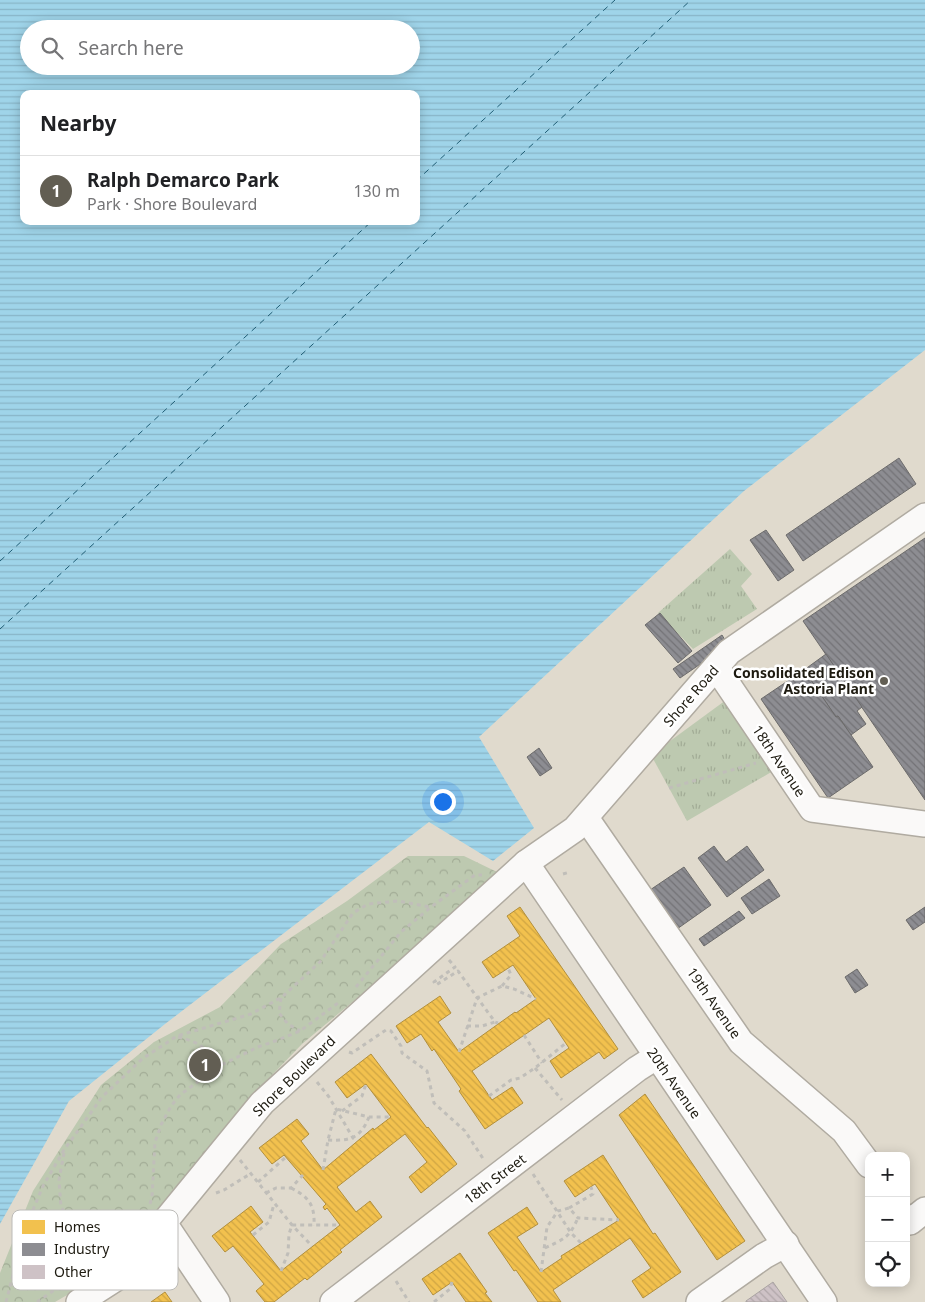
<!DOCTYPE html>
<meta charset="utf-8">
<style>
body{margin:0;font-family:"Noto Sans",sans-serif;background:#f6f6f6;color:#202124}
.controls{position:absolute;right:15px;bottom:15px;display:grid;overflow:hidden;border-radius:10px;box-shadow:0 2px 12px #0003}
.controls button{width:45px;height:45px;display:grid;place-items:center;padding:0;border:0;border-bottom:1px solid #e0e0e0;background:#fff;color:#202124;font:25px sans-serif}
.you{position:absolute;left:442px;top:801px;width:18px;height:18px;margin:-12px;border:4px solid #fff;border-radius:50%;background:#1a73e8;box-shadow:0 0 0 8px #1a73e833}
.badge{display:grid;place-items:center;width:32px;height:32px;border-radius:50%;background:#625e53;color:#fff;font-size:16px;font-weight:700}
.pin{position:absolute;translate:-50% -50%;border:2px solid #fff;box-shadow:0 1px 5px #0006}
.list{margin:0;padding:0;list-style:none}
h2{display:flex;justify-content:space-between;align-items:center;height:65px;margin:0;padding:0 20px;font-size:21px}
h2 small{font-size:16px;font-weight:400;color:#757577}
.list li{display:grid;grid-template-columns:32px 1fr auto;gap:15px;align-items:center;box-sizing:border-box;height:70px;padding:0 20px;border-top:1px solid #e0e0e0}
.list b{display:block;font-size:19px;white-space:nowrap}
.list p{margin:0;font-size:16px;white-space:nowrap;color:#757577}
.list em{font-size:16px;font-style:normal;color:#757577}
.icon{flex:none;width:28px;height:28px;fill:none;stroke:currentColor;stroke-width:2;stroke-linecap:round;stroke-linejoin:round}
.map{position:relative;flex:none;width:925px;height:1302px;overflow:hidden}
.search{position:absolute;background:#fff;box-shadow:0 2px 12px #0003;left:20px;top:20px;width:400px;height:55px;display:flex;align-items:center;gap:12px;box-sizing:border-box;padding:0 18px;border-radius:28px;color:#757577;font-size:19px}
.panel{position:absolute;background:#fff;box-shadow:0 2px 12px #0003;left:20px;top:90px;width:400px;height:135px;border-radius:10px}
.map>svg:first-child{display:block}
.grass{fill:url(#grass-tufts)}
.park{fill:url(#park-crowns)}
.water{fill:url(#water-rules);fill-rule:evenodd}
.homes{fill:url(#homes-back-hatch);stroke:#b28f3c}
.industry{fill:url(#industry-back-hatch);stroke:#6c6b6b}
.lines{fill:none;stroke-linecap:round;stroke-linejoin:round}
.ferry{stroke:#205e76;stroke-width:1;stroke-dasharray:6 5;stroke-linecap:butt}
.building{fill:url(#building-back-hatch);stroke:#aaa4a2}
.minor-casing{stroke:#b0aba1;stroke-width:28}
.path{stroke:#c0beb9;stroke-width:3;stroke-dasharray:4 4;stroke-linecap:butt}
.minor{stroke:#faf9f8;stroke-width:25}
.poi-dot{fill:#625e53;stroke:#fff;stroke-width:2}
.labels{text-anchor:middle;stroke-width:5;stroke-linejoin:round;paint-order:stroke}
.poi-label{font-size:14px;font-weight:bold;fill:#1e1b11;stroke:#fff;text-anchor:end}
.street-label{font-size:14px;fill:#1e1b11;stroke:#fff}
.key{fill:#fff;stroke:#bcbbb8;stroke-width:1}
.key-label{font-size:14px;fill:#1e1b11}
</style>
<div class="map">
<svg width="925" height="1302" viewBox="0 0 925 1302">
<defs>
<pattern id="grass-tufts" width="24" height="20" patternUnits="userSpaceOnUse" patternTransform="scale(1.25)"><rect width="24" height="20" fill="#bdc9b0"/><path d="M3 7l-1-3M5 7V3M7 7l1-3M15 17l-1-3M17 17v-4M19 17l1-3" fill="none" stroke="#a2ac96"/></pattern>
<pattern id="park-crowns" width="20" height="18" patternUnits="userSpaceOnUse" patternTransform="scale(1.25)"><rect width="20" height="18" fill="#bdc9b0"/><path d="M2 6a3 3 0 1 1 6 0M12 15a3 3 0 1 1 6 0" fill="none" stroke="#a2ac96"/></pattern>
<pattern id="water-rules" width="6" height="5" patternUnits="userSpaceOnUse" patternTransform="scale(1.25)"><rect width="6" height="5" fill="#9fd4e9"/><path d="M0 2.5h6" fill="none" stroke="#88b5c7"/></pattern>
<pattern id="homes-back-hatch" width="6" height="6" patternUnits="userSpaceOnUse" patternTransform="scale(1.25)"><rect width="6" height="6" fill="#f2c14e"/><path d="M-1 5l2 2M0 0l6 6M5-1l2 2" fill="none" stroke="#cfa543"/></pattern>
<pattern id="industry-back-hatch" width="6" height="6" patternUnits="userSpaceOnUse" patternTransform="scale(1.25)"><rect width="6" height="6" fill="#8d8d92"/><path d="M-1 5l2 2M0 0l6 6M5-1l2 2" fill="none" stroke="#737276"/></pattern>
<pattern id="building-back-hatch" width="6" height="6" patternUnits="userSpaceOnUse" patternTransform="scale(1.25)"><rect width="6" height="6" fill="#cec2c6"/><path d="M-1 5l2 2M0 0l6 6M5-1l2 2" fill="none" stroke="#b0a6a9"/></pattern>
</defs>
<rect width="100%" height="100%" fill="#e0dacd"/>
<g class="grass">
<polygon points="730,549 752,574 741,586 757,609 693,649 658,613"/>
<polygon points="726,700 773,771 687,821 651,755"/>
</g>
<polygon class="park" points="408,856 464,856 497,872 368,989 302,1044 249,1099 145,1228 100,1276 55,1302 0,1302 0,1273 33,1191 101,1085 154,1042 220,1007 281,944 347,901"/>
<path class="water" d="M 0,0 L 925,0 L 925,350 L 744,491 L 479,737 L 534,828 L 493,861 L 429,822 L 165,1024 L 69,1101 L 0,1224 ZM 29,29 L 411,29 L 411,66 L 29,66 ZM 24,94 L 416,94 L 416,221 L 24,221 Z"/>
<g class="homes">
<polygon points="520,907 618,1049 604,1059 599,1052 561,1078 550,1061 569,1048 549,1018 472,1071 492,1100 512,1087 523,1103 485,1129 459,1091 461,1089 434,1049 432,1051 421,1034 407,1043 396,1026 440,996 451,1013 438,1022 459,1052 515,1012 516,1013 536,999 513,965 493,978 482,962 520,936 507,916"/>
<polygon points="371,1054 427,1128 428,1127 457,1164 421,1193 409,1177 427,1162 405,1134 337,1187 356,1212 370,1201 382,1217 340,1250 342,1252 307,1280 305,1278 274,1302 265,1302 256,1291 264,1284 233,1246 225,1252 212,1236 251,1206 263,1222 250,1232 281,1271 340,1225 327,1208 325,1210 323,1207 326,1204 284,1155 272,1164 259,1148 297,1119 309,1134 301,1141 323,1170 373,1128 374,1130 391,1117 366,1084 347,1098 335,1082"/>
<polygon points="645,1094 745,1241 717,1260 619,1115"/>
<polygon points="603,1155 653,1234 655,1233 681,1272 643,1298 632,1281 651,1268 630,1238 553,1290 561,1302 538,1302 516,1270 514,1271 488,1233 527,1207 538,1224 517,1237 541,1272 562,1258 561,1256 619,1220 595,1184 575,1197 564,1181"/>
<polygon points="460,1253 487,1292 485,1293 492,1302 466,1302 452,1282 433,1295 422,1279"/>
<polygon points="165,1292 172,1302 151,1302"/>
</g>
<g class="industry">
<polygon points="899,458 916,484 803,561 786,535"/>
<polygon points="766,530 794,570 778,581 750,540"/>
<polygon points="925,538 925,800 803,621"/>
<polygon points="660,613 692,651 678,663 645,625"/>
<polygon points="722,635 728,645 680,678 673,669"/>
<polygon points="826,654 862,707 857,711 866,724 851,735 838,716 836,717 804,670"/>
<polygon points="804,670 836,717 838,716 873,767 828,798 761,699"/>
<polygon points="539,748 552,768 540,776 527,757"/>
<polygon points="714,846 726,862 747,846 764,870 727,897 698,858"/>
<polygon points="684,867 711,905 677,929 650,890"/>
<polygon points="769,879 780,896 752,914 741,898"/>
<polygon points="925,907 925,922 913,930 906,920"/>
<polygon points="739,911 745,918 704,946 699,939"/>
<polygon points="857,969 868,985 855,993 845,977"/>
</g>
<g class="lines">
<g class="ferry">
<polyline points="416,181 615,0"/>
<polyline points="0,561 372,221"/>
<polyline points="0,629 691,0"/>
</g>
</g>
<polygon class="building" points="773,1282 787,1302 746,1302 746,1301"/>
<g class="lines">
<defs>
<g id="minor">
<polyline points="716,667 812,809 925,824"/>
<polyline points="586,818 741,1042 844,1131 869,1165"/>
<polyline points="526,863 824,1302"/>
<polyline points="906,1217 910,1222 925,1210"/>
<polyline points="164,1223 217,1302"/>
<polyline points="79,1302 121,1275 262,1103 526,863 575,829 729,652 925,516"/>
<polyline points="333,1302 637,1069 656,1057"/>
<polyline points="699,1302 764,1256 786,1244"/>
</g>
</defs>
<use href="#minor" class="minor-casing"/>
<g class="path">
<polyline points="669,788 756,763"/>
<polyline points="563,874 570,872"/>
<polyline points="449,960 455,967 434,982 436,985 458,971 495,1022 498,1023"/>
<polyline points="502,986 511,975 508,968"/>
<polyline points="356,987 401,932 431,907 475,875 482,875"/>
<polyline points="281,998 279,1013 288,1024 300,1031"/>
<polyline points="467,1026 482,1026 495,1022"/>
<polyline points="524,1035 542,1063"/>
<path d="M 178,1037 C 202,1043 204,1047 219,1066"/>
<polyline points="349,1052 352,1053 386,1030 391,1031 401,1046 402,1053 427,1071 434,1103 465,1131 484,1160"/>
<polyline points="459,1052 477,998 502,986 514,989 536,999"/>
<polyline points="535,1068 562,1100"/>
<polyline points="317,1082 329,1097 353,1138 357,1141"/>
<polyline points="489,1096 511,1080 520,1078 535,1068 566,1043"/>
<polyline points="342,1111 362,1096 366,1084"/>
<path d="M 328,1140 C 350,1141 360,1139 369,1117"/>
<polyline points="64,1153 59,1180 61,1207 75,1228 98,1238 128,1233"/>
<polyline points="240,1160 292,1225 312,1246"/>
<polyline points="323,1170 328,1140 336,1109 369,1117 391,1117"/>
<polyline points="533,1174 571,1233 581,1243"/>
<polyline points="258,1182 286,1157"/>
<path d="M 291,1188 C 309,1197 315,1205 314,1226"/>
<polyline points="216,1193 224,1190 250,1174"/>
<polyline points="266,1193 276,1188 291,1188 303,1175"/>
<polyline points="150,1204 152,1197 155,1142 161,1125 171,1106 180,1095 219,1066 258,1047 278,1040 300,1031 338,1003"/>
<polyline points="569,1208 593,1194 591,1187"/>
<polyline points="253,1235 269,1222 274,1204"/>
<path d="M 545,1248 C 564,1239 569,1238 578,1218"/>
<polyline points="281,1271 288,1253 289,1234 292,1225 340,1225"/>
<polyline points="541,1272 547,1227 558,1211 569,1208 578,1218 619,1220"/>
<polyline points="396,1281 409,1302"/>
<polyline points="6,1302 25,1229 43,1186 64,1150 102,1097 142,1059 177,1036 251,1014 282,997 320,962 353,913 368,904 398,901 430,907"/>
<polyline points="37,1302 105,1255 117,1243"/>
<polyline points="434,1302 450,1289 452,1282"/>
</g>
<use href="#minor" class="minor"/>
</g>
<circle class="poi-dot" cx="884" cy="681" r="5"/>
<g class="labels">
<g class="poi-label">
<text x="874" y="678">Consolidated Edison<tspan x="874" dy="16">Astoria Plant</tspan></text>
</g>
<g class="street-label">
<text transform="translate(691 696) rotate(-49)" y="5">Shore Road</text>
<text transform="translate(779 761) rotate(56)" y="5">18th Avenue</text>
<text transform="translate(714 1003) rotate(55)" y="5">19th Avenue</text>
<text transform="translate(294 1076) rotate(-44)" y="5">Shore Boulevard</text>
<text transform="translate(674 1083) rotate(55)" y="5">20th Avenue</text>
<text transform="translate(495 1179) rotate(-37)" y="5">18th Street</text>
</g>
</g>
<rect x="12" y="1210" width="166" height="80" rx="8" class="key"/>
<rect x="22" y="1220" width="23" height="14" fill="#f2c14e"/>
<rect x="22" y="1243" width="23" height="13" fill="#8d8d92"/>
<rect x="22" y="1265" width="23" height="14" fill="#cec2c6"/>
<g class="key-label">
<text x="54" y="1232">Homes</text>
<text x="54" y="1254">Industry</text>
<text x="54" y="1277">Other</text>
</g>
</svg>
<div class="controls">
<button>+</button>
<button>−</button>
<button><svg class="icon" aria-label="locate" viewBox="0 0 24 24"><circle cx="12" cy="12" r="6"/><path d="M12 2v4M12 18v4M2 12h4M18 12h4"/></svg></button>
</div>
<div class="you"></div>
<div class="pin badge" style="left:205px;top:1065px">1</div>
<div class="search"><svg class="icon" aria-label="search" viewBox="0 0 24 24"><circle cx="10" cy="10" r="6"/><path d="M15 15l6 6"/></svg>Search here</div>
<section class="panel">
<h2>Nearby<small></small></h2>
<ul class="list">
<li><span class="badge">1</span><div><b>Ralph Demarco Park</b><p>Park · Shore Boulevard</p></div><em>130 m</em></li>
</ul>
</section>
</div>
